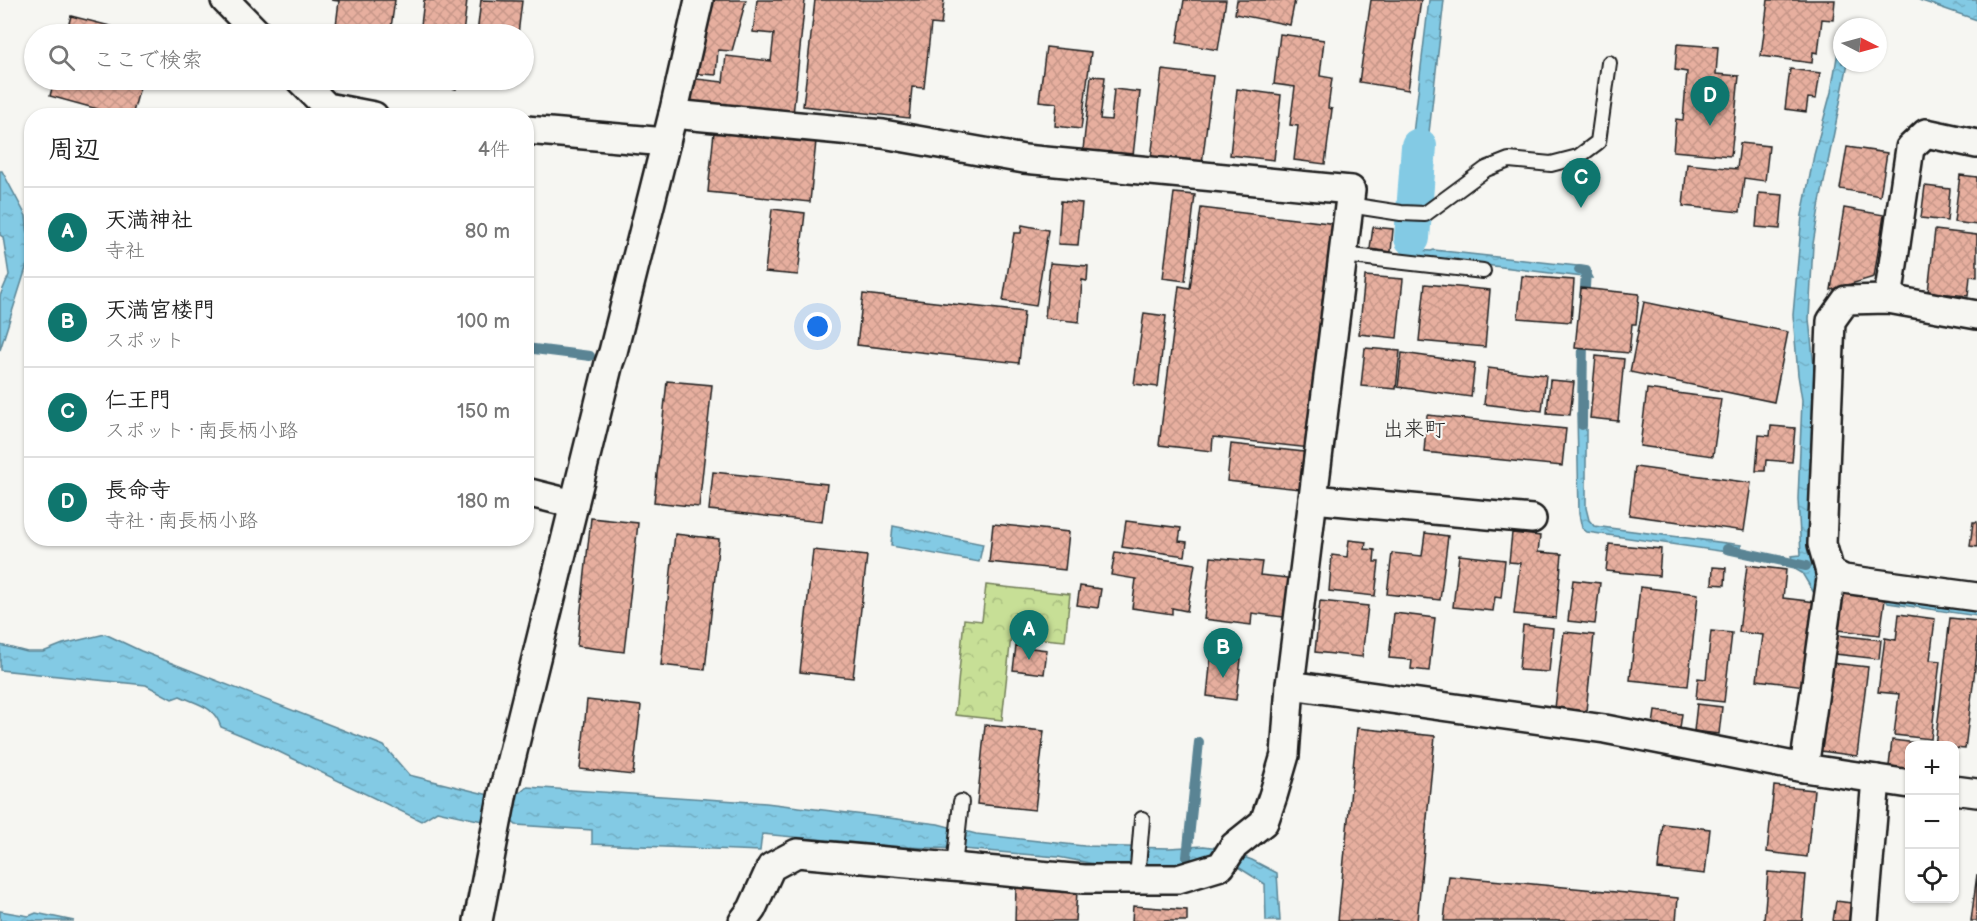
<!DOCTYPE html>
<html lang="ja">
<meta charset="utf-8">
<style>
body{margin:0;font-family:"Balsamiq Sans","Klee One",sans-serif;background:#f2f2f2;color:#222}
.controls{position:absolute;right:18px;bottom:18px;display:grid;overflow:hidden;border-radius:12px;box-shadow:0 2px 4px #0004}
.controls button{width:54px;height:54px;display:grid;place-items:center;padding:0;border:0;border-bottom:2px solid #e0e0e0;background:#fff;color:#222;font:30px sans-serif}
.compass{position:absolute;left:1833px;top:18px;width:54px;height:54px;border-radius:50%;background:#fff;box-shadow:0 2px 4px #0004;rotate:96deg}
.you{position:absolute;left:818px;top:327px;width:21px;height:21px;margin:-15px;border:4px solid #fff;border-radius:50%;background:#1a73e8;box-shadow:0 0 0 9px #1a73e833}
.badge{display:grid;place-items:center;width:39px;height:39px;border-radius:50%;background:#0f766e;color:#fff;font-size:20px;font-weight:700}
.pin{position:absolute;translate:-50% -50px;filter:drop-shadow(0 2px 3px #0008)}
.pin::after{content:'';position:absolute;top:32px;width:21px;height:18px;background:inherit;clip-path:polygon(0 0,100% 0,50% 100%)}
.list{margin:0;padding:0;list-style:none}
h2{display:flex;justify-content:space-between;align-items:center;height:78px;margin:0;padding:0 24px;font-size:26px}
h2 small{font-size:20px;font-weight:400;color:#767676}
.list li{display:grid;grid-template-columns:39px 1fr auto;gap:18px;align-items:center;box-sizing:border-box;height:90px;padding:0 24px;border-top:2px solid #e0e0e0}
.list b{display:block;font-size:22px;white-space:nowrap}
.list p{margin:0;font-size:20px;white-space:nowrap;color:#767676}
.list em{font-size:20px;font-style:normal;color:#767676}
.icon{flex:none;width:33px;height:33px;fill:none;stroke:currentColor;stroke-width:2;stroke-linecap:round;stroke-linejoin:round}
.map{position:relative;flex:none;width:1977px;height:921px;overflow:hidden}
.search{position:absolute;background:#fff;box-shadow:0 2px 4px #0004;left:24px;top:24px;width:510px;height:66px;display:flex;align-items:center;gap:15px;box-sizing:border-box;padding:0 21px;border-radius:33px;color:#767676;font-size:22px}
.panel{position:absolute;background:#fff;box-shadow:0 2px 4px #0004;left:24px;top:108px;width:510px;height:438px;border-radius:24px}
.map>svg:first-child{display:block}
.forest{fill:url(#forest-crowns);stroke:#727e59;stroke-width:1.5}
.water{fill:url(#water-ripples);stroke:#5a8494;stroke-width:1.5}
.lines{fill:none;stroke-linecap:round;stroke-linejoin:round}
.stream{stroke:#5a8494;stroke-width:10}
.canal{stroke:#83cae4;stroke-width:36}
.building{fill:url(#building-cross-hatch);stroke:#1c1c1c;stroke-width:1.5}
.lane-casing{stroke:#1c1c1c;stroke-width:18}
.street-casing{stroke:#1c1c1c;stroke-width:32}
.lane{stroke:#f6f6f2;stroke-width:14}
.street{stroke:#f6f6f2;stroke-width:27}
.labels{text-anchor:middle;stroke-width:4.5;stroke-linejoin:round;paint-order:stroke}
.quarter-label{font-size:21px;fill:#1c1c1c;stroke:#f6f6f2}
</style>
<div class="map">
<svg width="1977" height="921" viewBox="0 0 1977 921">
<defs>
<pattern id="forest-crowns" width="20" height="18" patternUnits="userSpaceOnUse" patternTransform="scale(1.5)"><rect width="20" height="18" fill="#c7df96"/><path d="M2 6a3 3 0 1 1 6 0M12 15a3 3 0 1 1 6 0" fill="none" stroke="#aabf81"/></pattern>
<pattern id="water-ripples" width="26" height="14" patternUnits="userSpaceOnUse" patternTransform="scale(1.5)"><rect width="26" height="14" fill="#83cae4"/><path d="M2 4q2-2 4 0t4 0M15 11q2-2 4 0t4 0" fill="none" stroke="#71adc3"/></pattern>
<pattern id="building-cross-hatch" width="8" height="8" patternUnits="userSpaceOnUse" patternTransform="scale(1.5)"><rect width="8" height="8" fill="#e7af9f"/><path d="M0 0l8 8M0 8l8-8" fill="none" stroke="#c69688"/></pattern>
</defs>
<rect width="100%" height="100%" fill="#f6f6f2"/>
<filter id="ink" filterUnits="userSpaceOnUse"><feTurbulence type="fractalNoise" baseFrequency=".0167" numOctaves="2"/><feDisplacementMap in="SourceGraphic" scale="12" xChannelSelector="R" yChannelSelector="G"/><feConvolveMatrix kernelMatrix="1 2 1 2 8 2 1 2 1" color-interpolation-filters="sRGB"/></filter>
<g filter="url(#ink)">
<polygon class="forest" points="986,585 1070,594 1065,641 1011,636 1002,720 955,715 964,619 982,621"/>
<g class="water">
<polygon points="1429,0 1444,0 1424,177 1424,196 1409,196 1410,159"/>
<polygon points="1919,0 1977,0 1977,20"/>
<polygon points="1842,28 1842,63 1848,63 1820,202 1813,244 1809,319 1814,367 1812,450 1813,567 1822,584 1822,595 1814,593 1802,573 1795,569 1791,556 1801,555 1798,499 1802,400 1798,375 1793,315 1802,215 1814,155 1831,92"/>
<polygon points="0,171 2,171 26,216 29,245 32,247 31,263 27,265 0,350 0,296 9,275 3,237 0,235"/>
<polygon points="1405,233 1415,234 1417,250 1431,251 1434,250 1586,267 1592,278 1410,256 1406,251"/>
<polygon points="1586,409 1586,508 1589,520 1594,526 1741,545 1740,554 1587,532 1582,528 1579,514 1577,413"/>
<polygon points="893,526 983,544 979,562 891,546"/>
<polygon points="1885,598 1977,605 1977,616 1888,603"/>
<path d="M 105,634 L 141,651 L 384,746 L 409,775 L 493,796 L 521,792 L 527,787 L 766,803 L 938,824 L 976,834 L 1084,846 L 1169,848 L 1204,846 L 1219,848 L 1252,860 L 1277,873 L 1280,921 L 1266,921 L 1265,884 L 1238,867 L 1209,861 L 1151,870 L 1091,870 L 1095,864 L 1058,857 L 962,849 L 902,847 L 762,834 L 760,851 L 592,844 L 592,830 L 516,825 L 510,820 L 487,822 L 437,811 L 421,821 L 265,745 L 221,727 C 214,706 199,705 180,696 L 172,699 L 146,685 L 0,670 L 0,645 L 27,652 L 43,652 L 63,644 Z"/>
<polygon points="0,911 29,916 36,913 74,921 0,921"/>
</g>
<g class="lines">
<g class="stream">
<polyline points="1579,270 1586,271 1584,303"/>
<polyline points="526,348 590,356"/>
<polyline points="1582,425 1583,336"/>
<polyline points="1727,549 1806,566"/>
<polyline points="1187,857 1199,742"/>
</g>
<polyline class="canal" points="1412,238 1419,146"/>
</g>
<g class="building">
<polygon points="331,0 395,0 390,34 335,34 339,1"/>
<polygon points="424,0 467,0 463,34 420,34"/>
<polygon points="481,0 522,1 518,34 477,34"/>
<polygon points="709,0 746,0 732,51 718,50 716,75 688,73"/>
<polygon points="757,0 805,0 793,115 686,104 688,78 723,82 726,56 771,61 774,34 753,32"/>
<polygon points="815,0 944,0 941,25 931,24 924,88 912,87 909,118 803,106"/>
<polygon points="1184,0 1226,0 1218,50 1177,43"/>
<polygon points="1237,0 1295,0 1290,25 1235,14"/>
<polygon points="1371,0 1421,0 1408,90 1359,82"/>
<polygon points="1768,0 1835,0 1833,20 1822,19 1818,53 1813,52 1812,63 1761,56"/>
<polygon points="71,16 141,34 66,34"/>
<polygon points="1280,34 1324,40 1320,76 1332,78 1328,108 1332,109 1325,164 1294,160 1298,126 1290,125 1295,87 1274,84"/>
<polygon points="1677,44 1718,47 1716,74 1739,76 1731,156 1673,151 1676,119 1683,120 1687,72 1675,70"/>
<polygon points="1046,47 1091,52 1081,129 1055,126 1057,103 1039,101"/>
<polygon points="1790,69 1820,73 1816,99 1808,98 1806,112 1785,109"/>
<polygon points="1162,70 1213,76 1202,164 1151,158"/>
<polygon points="1091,76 1105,77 1100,119 1111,120 1114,89 1140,92 1133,156 1083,150"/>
<polygon points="54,80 142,80 132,116 123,116 50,96"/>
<polygon points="334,80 384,80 383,86"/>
<polygon points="446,80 457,80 456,89 446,87"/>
<polygon points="1237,89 1281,95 1274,160 1230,155"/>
<polygon points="714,132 816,141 810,202 708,192"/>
<polygon points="1740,143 1769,146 1765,181 1744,178 1740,212 1683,206 1687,164 1737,169"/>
<polygon points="1847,147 1887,153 1880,196 1840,189"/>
<polygon points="1960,175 1977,177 1977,225 1954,222"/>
<polygon points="1925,186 1950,189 1947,221 1921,218"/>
<polygon points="1174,193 1195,195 1185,281 1163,278"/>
<polygon points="1759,193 1783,195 1780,229 1756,227"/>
<polygon points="1061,201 1082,203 1078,245 1058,244"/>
<polygon points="1201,208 1337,224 1310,448 1213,437 1212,451 1159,445 1179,286 1190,288"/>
<polygon points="1844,208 1884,215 1874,277 1831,290"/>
<polygon points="772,209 805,213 798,275 765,272"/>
<polygon points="1022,225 1048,230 1036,306 1003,301 1014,233 1021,233"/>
<polygon points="1373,227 1393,229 1391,252 1370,249"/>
<polygon points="1935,230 1977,235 1977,277 1970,276 1968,296 1928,292"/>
<polygon points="1050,263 1088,266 1087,281 1082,280 1079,322 1045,318"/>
<polygon points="1365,276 1403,279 1397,338 1359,334"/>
<polygon points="1522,276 1574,280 1571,322 1518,318"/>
<polygon points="1425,284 1490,290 1485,347 1419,341"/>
<polygon points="1581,288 1639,294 1636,324 1632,324 1629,353 1575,348"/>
<polygon points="863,294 1024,312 1019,363 857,345"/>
<polygon points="1644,302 1788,332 1774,402 1630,372"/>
<polygon points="1144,313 1166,316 1158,387 1134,384"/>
<polygon points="1365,348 1400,351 1396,389 1361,386"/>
<polygon points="1402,353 1475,363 1471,397 1398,387"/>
<polygon points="1596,356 1624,359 1618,421 1590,418"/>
<polygon points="1488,368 1546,375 1542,411 1484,404"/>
<polygon points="1550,380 1574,382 1570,415 1547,413"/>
<polygon points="667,381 712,385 699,507 654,502"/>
<polygon points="1647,389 1721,399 1713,456 1640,446"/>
<polygon points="1427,415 1566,429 1562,466 1424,452"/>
<polygon points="1771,426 1795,428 1792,462 1766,460 1765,471 1756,471 1759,435 1770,436"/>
<polygon points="1231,444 1304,452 1300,489 1227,481"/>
<polygon points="1635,467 1751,483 1744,531 1629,515"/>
<polygon points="713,472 827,484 822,522 709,510"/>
<polygon points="591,518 638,523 624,652 577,646"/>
<polygon points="1126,521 1181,528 1179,541 1187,542 1185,556 1122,547"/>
<polygon points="1973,522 1977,522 1977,547 1970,546"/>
<polygon points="993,524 1069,532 1065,570 989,562"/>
<polygon points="1425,533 1448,536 1440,600 1387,594 1392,553 1422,556"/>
<polygon points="1512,533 1540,536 1538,552 1562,554 1556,618 1514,614 1520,563 1509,562"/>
<polygon points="675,534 719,539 705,670 661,665"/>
<polygon points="1349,540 1366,542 1365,549 1375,550 1374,562 1379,562 1375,596 1329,591 1332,555 1347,557"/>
<polygon points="1609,544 1661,549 1659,576 1606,571"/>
<polygon points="813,550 867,556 853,678 800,672"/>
<polygon points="1115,552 1195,564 1187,611 1172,608 1172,614 1132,608 1136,579 1111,575"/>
<polygon points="1459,555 1505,560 1501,598 1495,597 1493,611 1453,607"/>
<polygon points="1211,557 1262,562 1260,575 1296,579 1291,618 1252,613 1251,625 1204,619"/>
<polygon points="1747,565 1786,570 1783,598 1816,602 1805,686 1757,680 1763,635 1739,632"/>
<polygon points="1713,567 1726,568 1725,585 1712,584"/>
<polygon points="1573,580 1600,583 1595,624 1568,621"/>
<polygon points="1080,586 1101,589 1098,608 1077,605"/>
<polygon points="1640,587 1698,594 1688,686 1630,680"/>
<polygon points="1843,594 1885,600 1880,635 1838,630"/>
<polygon points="1320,601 1368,606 1362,657 1315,652"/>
<polygon points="1394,613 1435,618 1429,671 1411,669 1412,660 1389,658"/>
<polygon points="1899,614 1935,619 1930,660 1940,661 1931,739 1894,735 1899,694 1878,692 1885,638 1896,640"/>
<polygon points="1950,618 1977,621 1977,653 1965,749 1954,748 1954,746 1935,746"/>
<polygon points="1523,625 1553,628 1549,672 1519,670"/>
<polygon points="1711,631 1732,633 1724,702 1696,699 1698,678 1706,679"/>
<polygon points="1564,632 1594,635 1586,711 1555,708"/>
<polygon points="1837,635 1881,640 1879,659 1835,654"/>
<polygon points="1016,646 1047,650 1044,674 1013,670"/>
<polygon points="1211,656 1241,659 1236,700 1207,696"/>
<polygon points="1832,663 1868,667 1857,756 1821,751"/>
<polygon points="587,700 641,706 633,775 580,769"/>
<polygon points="1697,704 1722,707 1719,734 1694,731"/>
<polygon points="1655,711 1682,714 1680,728 1653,725"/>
<polygon points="985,725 1044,731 1035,810 977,804"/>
<polygon points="1357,728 1435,736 1417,921 1338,921"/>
<polygon points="1892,740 1926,744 1910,746 1910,769 1889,766"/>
<polygon points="1774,786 1814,790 1807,857 1767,852"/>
<polygon points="1663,824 1710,829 1705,874 1658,869"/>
<polygon points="1768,872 1806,875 1802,921 1764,921"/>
<polygon points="1977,875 1977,921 1971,921 1977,874"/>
<polygon points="1449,876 1678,898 1676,921 1444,921"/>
<polygon points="1016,888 1077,892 1075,921 1015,921"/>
<polygon points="1836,901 1851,903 1849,921 1833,921"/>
<polygon points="1133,906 1187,910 1187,921 1132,921"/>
</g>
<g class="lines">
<defs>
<g id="lane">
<polyline points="1349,205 1401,213 1425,214 1486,169 1509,160 1551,164 1578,157 1598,142 1609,63"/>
<polyline points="1343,255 1483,271"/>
<polyline points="954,867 961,802"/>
<polyline points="1137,879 1142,819"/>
</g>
<g id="street">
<polyline points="225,0 258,34"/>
<polyline points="300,80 327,107 374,116"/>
<polyline points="673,114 883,134 1024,159 1351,190 1290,685 1285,755 1273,796 1264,822 1234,846 1221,866 1178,879 1084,879 797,853 771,867 752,909 743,921"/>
<polyline points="526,130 666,142"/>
<polyline points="1888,299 1910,148 1926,133 1977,144"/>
<polyline points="1977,315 1888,299 1846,300 1831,321 1822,544 1830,572 1844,579 1977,597"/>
<polyline points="526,492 574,504"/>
<polyline points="1313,499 1532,519"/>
<polyline points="1290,685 1605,729 1804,768 1910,784"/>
<polyline points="1804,768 1831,579 1830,572"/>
<polyline points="1954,790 1977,793"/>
<polyline points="478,921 503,792 609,363 613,352 673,114 699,0"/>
<polyline points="1864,921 1876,779"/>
</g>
</defs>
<use href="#lane" class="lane-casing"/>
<use href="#street" class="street-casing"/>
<use href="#lane" class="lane"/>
<use href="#street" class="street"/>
</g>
</g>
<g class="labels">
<g class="quarter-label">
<text x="1414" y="436">出来町</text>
</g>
</g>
</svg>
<div class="controls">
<button>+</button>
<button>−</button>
<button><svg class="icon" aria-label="locate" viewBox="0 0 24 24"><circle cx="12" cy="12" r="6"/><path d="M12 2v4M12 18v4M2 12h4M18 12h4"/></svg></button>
</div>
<svg class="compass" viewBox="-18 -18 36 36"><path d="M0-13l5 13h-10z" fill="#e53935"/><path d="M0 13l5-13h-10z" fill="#767676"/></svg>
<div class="you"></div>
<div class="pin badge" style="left:1029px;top:660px">A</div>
<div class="pin badge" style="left:1223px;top:678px">B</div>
<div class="pin badge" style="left:1581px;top:208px">C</div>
<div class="pin badge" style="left:1710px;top:126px">D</div>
<div class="search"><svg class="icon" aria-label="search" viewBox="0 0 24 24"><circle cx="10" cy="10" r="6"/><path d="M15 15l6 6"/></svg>ここで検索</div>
<section class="panel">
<h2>周辺<small>4件</small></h2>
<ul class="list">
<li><span class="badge">A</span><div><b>天満神社</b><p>寺社</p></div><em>80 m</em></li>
<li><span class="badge">B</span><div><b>天満宮楼門</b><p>スポット</p></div><em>100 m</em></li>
<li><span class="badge">C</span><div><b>仁王門</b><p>スポット · 南長柄小路</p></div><em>150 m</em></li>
<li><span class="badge">D</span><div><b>長命寺</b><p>寺社 · 南長柄小路</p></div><em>180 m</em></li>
</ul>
</section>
</div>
